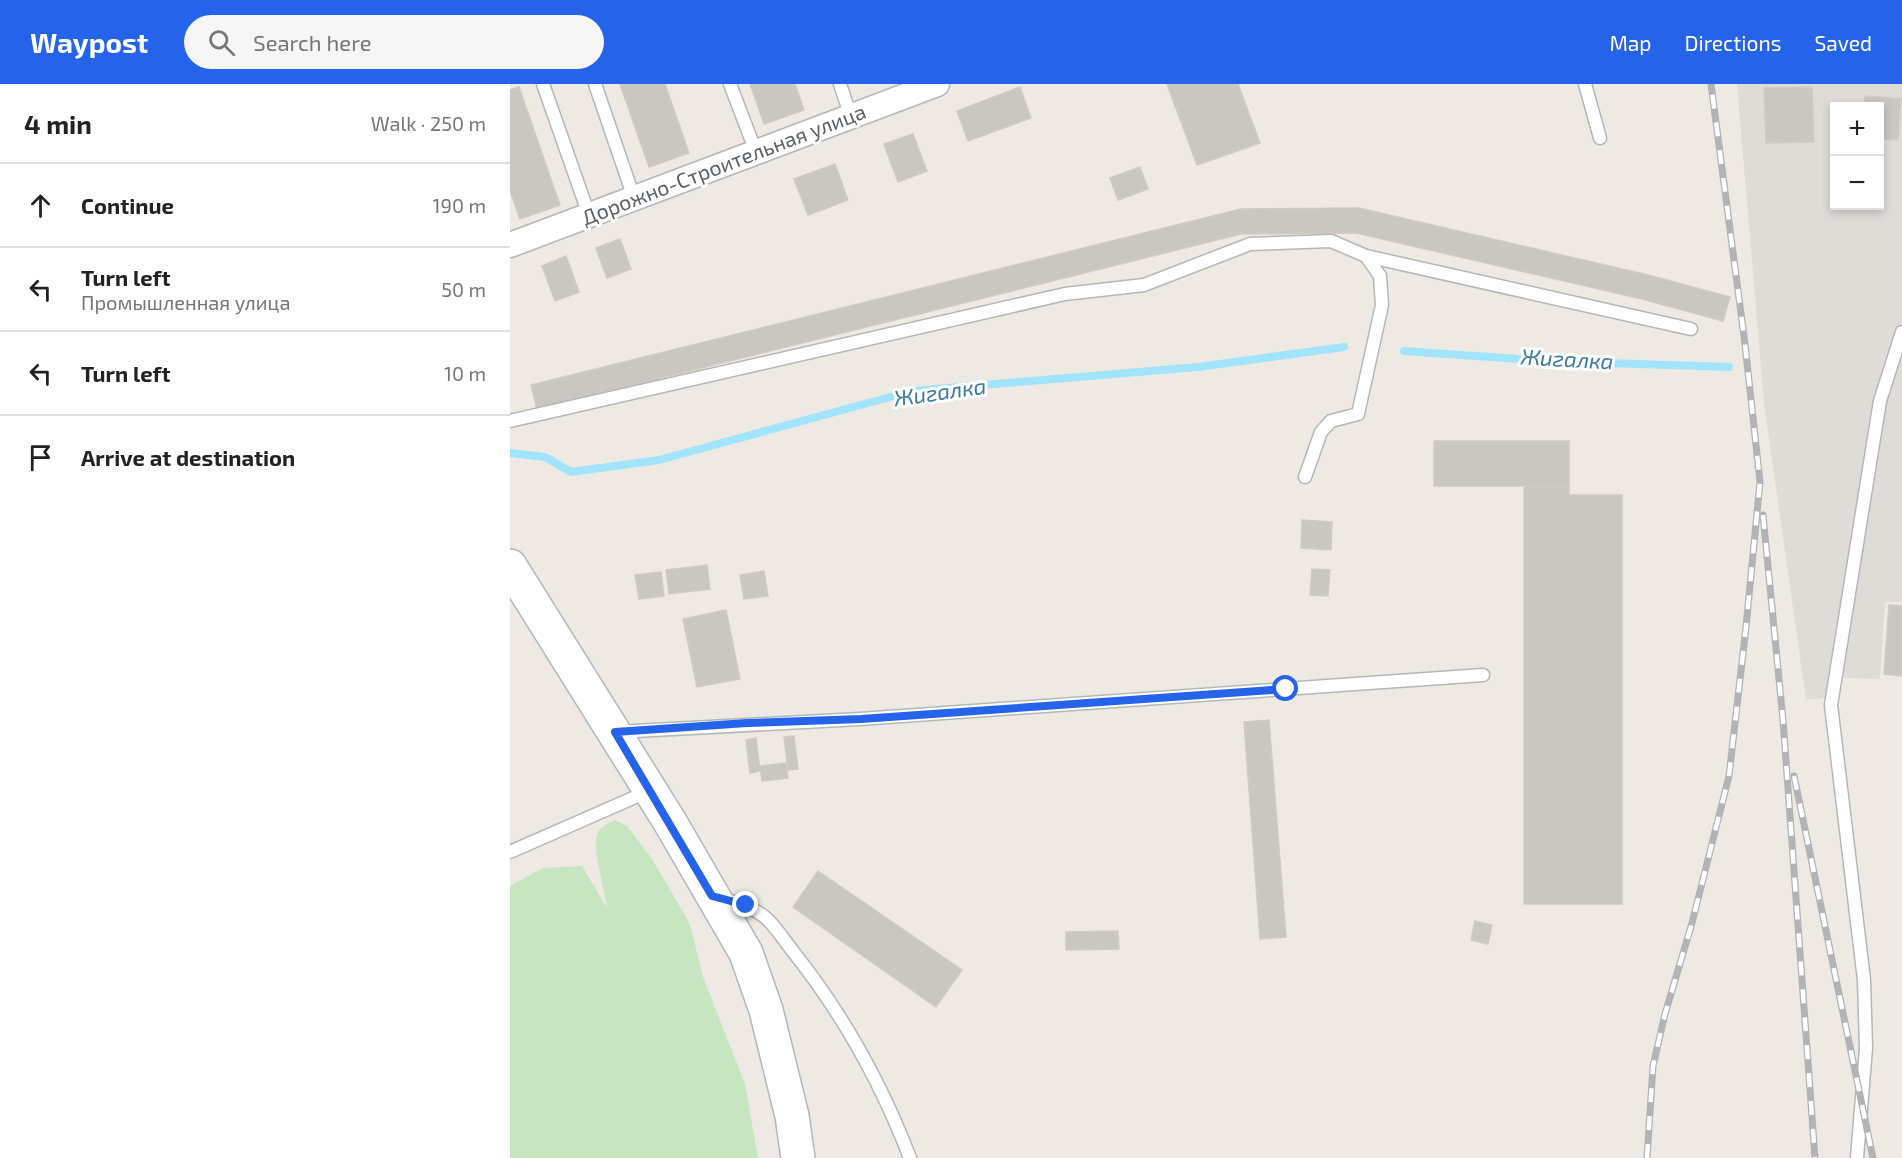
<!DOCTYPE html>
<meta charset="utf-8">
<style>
body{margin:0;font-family:"Exo 2",sans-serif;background:#f6f6f6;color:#222}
.controls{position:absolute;right:18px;top:18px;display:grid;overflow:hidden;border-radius:0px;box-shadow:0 3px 9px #0003}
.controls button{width:54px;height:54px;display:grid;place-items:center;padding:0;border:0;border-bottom:2px solid #e0e0e0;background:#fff;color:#222;font:30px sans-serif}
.stop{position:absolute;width:18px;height:18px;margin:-14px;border:4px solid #2563eb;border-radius:50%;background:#fff}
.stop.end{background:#2563eb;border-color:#fff;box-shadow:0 2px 6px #0008}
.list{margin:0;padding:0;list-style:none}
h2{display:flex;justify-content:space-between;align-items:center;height:78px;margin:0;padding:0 24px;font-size:26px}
h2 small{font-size:20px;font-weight:400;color:#767676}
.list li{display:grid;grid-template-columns:39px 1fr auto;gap:18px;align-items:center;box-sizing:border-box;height:84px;padding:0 24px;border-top:2px solid #e0e0e0}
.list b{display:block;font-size:22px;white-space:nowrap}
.list p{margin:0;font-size:20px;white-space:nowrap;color:#767676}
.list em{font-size:20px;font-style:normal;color:#767676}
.icon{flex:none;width:33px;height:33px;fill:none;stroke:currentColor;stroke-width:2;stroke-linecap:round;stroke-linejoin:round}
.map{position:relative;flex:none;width:1392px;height:1074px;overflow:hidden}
header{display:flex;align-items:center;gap:36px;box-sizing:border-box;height:84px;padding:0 30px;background:#2563eb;color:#fff}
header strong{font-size:28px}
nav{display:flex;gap:33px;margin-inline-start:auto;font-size:21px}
.search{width:420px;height:54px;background:#f6f6f6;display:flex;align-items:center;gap:15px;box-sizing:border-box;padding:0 21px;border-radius:33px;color:#767676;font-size:22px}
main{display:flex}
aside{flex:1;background:#fff}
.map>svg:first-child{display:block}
.industrial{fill:#dfdcd8;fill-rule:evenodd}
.green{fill:#c6e5c0}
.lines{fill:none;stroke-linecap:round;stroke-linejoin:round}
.stream{stroke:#a3e4fd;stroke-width:8}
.building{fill:#cac7c2;stroke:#d2cac2;stroke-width:1.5}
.lane-casing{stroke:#b4b7ba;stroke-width:15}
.street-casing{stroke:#b4b7ba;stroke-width:27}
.secondary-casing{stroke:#b2b7bb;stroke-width:36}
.lane{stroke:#fff;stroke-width:12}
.street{stroke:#fff;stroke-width:24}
.secondary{stroke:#fff;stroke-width:33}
.rail-casing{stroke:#b2b3b4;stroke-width:7}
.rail{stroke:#fff;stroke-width:4.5;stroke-dasharray:14;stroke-linecap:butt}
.route{stroke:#2563eb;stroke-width:8}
.labels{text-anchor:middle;stroke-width:6;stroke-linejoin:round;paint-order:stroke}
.street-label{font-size:21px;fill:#5b6064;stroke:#fff}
.water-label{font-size:22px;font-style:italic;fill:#3b7b9e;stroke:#fff}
</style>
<header>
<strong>Waypost</strong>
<div class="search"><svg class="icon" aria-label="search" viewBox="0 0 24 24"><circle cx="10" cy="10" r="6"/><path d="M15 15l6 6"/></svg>Search here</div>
<nav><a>Map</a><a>Directions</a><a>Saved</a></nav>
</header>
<main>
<aside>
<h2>4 min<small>Walk · 250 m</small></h2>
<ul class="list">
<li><svg class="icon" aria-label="ahead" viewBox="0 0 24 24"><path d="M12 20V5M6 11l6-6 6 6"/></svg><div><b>Continue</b></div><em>190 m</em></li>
<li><svg class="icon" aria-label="left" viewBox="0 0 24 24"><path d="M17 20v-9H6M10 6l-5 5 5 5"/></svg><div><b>Turn left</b><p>Промышленная улица</p></div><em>50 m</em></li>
<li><svg class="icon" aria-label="left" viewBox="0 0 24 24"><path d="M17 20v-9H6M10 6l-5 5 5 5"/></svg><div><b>Turn left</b></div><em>10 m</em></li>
<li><svg class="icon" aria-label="arrive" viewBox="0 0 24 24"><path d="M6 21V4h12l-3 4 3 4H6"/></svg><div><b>Arrive at destination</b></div></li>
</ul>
</aside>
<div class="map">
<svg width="1392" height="1074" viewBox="0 0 1392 1074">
<rect width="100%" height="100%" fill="#eeeae3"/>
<path class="industrial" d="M 1227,0 L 1392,0 L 1392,518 L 1375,518 L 1370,595 L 1330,594 L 1327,612 L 1296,616 L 1254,320 ZM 1324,22 L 1370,22 L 1370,122 L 1324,122 Z"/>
<path class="green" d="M 105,736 L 117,742 L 142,775 L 180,840 L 193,893 L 235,1000 L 248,1074 L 0,1074 L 0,802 L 33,784 L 72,782 L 97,824 C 95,808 82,763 87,751 C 89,743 99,739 105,736 Z"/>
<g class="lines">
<g class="stream">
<polyline points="894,267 1037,277 1219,283"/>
<polyline points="0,369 35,373 61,388 149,376 402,307 688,283 834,263"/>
</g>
</g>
<g class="building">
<polygon points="110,0 155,0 179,69 139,83"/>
<polygon points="240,0 285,0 294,26 254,40"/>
<polygon points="657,0 728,0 750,59 687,81"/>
<polygon points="9,3 50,121 10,135 0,106 0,6"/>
<polygon points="510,3 521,34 458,57 447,27"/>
<polygon points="1302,3 1304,58 1256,59 1254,4"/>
<polygon points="1355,12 1391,15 1388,56 1370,55 1370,22 1354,22"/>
<polygon points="403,50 417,87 388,98 374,60"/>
<polygon points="325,80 338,116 298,131 284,95"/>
<polygon points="630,83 638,105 608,116 600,94"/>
<polygon points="849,124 1138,191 1220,213 1213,237 1132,215 846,149 731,150 27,325 21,301 731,125"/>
<polygon points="110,155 121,185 97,194 86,164"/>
<polygon points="56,172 69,208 45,217 32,182"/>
<rect x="924" y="357" width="135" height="45"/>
<polygon points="1014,402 1059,402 1059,411 1112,411 1112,820 1014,820"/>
<polygon points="792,436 822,438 821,466 791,464"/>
<polygon points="197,481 200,505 159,510 156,486"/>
<polygon points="802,485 820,486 818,512 800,511"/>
<polygon points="254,487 258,512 234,515 230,491"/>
<polygon points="151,488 154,512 129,515 125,491"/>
<polygon points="1379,521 1392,522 1392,592 1374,590"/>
<polygon points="216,526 230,595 187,603 173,535"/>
<polygon points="759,636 776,853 750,855 734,638"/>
<polygon points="284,652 288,685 278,686 274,653"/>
<polygon points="246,654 250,687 240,689 236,656"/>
<polygon points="276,679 278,694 252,697 250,682"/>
<polygon points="308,787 452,886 426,923 283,823"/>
<polygon points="965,837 982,841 978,860 961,856"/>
<polygon points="608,847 609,865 556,866 556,848"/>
</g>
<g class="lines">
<defs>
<g id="lane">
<polyline points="33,0 79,131"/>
<polyline points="85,0 124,114"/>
<polyline points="220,0 246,68"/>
<polyline points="330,0 341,33"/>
<polyline points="1075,0 1090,54"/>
<polyline points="856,172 1181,245"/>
<polyline points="0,337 555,210 634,201 740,160 821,157 856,172 870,192 872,221 848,330 821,337 811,348 795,393"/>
<polyline points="106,648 350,635 973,591"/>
<polyline points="0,768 139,707"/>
<path d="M 211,814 C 227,819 243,823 256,834 C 267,844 276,859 285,870 C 334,932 372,1001 400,1074"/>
<polyline points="1347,1074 1356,964 1354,896 1321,621 1370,317 1392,248"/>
</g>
<polyline id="street" points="0,161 427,0"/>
<polyline id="secondary" points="0,482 160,738 236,869 256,926 282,1032 288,1074"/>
</defs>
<use href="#lane" class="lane-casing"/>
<use href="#street" class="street-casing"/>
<use href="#secondary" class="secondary-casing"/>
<use href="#lane" class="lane"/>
<use href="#street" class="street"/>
<use href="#secondary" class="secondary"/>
<defs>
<g id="rail">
<polyline points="1253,431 1273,636 1305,1074"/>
<polyline points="1284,692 1363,1074"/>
<polyline points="1137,1074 1143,982 1155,930 1182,839 1219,692 1236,543 1250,398 1235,260 1201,0"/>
</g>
</defs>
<use href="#rail" class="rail-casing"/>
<use href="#rail" class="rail"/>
</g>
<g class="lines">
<polyline class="route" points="236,821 202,812 105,648 237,639 351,635 776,605"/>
</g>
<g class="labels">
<g class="street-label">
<text transform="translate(214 81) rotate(-21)" y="7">Дорожно-Строительная улица</text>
</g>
<g class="water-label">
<text transform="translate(1057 275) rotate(3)" y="8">Жигалка</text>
<text transform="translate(430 308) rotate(-8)" y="8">Жигалка</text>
</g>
</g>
</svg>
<div class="controls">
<button>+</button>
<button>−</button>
</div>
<div class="stop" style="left:776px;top:605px"></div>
<div class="stop end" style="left:236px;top:821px"></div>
</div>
</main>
